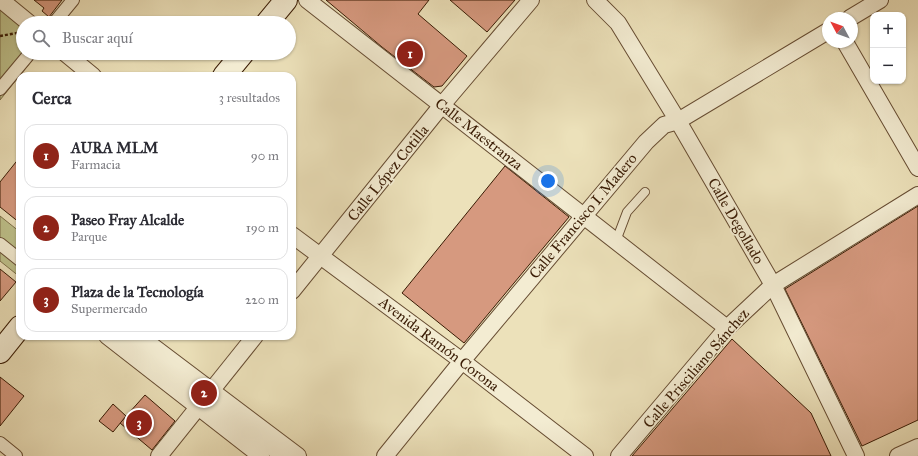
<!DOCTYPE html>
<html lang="es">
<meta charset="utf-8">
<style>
body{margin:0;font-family:"IM FELL Great Primer",serif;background:#f7f7f7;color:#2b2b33}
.controls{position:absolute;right:12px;top:12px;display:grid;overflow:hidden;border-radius:8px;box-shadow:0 1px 3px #0004}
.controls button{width:36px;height:36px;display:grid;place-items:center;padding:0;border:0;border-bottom:1px solid #e1e1e2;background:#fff;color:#2b2b33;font:20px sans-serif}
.compass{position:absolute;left:822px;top:12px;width:36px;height:36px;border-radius:50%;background:#fff;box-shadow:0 1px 3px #0004;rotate:311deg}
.you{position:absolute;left:548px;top:181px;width:14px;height:14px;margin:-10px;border:3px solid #fff;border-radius:50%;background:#1a73e8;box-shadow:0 0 0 6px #1a73e833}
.badge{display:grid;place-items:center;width:26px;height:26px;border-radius:50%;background:#8f2418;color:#fff;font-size:13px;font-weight:700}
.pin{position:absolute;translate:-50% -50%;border:2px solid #fff;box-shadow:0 1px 4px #0006}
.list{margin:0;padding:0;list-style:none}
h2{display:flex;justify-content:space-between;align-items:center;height:52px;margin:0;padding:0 16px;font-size:17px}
h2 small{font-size:13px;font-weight:400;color:#7c7c81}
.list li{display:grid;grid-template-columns:26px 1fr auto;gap:12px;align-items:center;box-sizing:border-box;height:64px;margin:0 8px 8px;padding:0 8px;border:1px solid #e1e1e2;border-radius:12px}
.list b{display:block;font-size:15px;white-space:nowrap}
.list p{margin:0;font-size:13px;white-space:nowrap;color:#7c7c81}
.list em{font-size:13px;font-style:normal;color:#7c7c81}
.icon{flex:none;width:22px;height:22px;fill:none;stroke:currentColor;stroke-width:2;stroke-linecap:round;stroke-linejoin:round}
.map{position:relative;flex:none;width:918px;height:456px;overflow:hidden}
.search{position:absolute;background:#fff;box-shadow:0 1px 3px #0004;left:16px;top:16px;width:280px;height:44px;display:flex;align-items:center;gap:10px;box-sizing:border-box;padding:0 14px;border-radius:22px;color:#7c7c81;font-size:15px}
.panel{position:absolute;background:#fff;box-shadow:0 1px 3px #0004;left:16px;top:72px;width:280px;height:268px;border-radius:12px}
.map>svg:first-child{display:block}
.green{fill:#bec18b;stroke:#7c6e48}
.building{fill:#d6997f;stroke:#391b04}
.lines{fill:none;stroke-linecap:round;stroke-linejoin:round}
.service-casing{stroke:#664c32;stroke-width:10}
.pedestrian-casing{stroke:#664c32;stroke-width:14}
.minor-casing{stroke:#664c32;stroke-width:18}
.secondary-casing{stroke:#391b04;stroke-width:24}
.path{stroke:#391b04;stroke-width:2.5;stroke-dasharray:3 2;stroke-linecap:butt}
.service{stroke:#f3ecd2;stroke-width:8}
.pedestrian{stroke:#f3ecd2;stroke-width:12}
.minor{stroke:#f3ecd2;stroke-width:16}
.secondary{stroke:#f3ecd2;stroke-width:22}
.labels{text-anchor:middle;stroke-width:3.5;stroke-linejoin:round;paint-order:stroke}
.street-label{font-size:15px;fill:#391b04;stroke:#f3ecd2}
</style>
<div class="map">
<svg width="918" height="456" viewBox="0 0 918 456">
<rect width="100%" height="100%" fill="#ece1ba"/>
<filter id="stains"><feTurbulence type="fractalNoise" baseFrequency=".005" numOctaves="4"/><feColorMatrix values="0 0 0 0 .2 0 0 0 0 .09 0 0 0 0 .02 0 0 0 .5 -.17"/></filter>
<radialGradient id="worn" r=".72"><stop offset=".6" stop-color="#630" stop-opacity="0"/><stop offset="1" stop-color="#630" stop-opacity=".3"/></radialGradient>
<g class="green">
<polygon points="0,7 23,26 23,53 38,53 0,100"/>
<polygon points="0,216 20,232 20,277 0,261"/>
</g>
<g class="building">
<polygon points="34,0 62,0 49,17 42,11 44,8"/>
<polygon points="326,0 429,0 418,14 467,56 442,86 434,87 382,47"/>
<polygon points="450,0 515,0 487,32"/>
<polygon points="20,157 20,223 0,207 0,182"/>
<polygon points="505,166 569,217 464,343 402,293"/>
<polygon points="918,206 918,420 862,446 785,289"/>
<polygon points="0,269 16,282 0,301"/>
<polygon points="732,339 811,413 831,456 632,456"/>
<polygon points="0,377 24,396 0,426"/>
<polygon points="145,395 175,421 152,450 120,423"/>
<polygon points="113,404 126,416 113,432 99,421"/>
</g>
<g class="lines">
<defs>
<polyline id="service" points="616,241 627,212 645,192"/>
<g id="pedestrian">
<polyline points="54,23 73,0"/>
<polyline points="0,89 30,53"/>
<polyline points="0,244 20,260"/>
<polyline points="120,336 280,456"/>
<polyline points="0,443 16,456"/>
</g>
<g id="minor">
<polyline points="1,0 29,23"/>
<polyline points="307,0 727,328"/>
<polyline points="595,0 618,23 678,121 773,285 856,456"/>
<polyline points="850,18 880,0"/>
<polyline points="845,42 918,168"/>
<polyline points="65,53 93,76"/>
<polyline points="292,235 462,361 585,456"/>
<polyline points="292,291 442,105 531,0"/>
<polyline points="107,336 261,456"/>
<polyline points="139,336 298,456"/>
<polyline points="159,456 255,336"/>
<polyline points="385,456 462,361 646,142 664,125 678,121 828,31"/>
<polyline points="619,456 727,328 773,285 918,195"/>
<polyline points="898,456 918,447"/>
</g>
<g id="secondary">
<polyline points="267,23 286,0"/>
<polyline points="224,76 243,53"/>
<polyline points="0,352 20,327"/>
</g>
</defs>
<use href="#service" class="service-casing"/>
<use href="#pedestrian" class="pedestrian-casing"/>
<use href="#minor" class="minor-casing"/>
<use href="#secondary" class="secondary-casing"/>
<polyline class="path" points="0,36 17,33"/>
<use href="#service" class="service"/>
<use href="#pedestrian" class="pedestrian"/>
<use href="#minor" class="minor"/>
<use href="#secondary" class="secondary"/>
</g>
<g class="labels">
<g class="street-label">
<text transform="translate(479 134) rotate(38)" y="5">Calle Maestranza</text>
<text transform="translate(388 173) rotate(-51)" y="5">Calle López Cotilla</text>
<text transform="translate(583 216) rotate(-50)" y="5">Calle Francisco I. Madero</text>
<text transform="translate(736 221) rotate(60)" y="5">Calle Degollado</text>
<text transform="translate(439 344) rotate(37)" y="5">Avenida Ramón Corona</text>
<text transform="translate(696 368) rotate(-49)" y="5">Calle Prisciliano Sánchez</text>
</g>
</g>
<rect width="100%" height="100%" filter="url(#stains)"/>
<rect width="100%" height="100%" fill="url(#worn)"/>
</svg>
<div class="controls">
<button>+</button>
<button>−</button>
</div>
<svg class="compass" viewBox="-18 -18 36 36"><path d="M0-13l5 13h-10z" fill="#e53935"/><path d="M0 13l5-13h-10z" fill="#7c7c81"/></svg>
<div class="you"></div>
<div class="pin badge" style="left:410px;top:54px">1</div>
<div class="pin badge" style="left:204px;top:393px">2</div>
<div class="pin badge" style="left:139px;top:423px">3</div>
<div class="search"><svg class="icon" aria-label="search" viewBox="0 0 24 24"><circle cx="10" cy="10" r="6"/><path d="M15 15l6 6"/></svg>Buscar aquí</div>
<section class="panel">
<h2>Cerca<small>3 resultados</small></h2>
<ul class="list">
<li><span class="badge">1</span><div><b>AURA MLM</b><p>Farmacia</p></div><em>90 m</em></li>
<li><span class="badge">2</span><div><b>Paseo Fray Alcalde</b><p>Parque</p></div><em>190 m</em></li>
<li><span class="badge">3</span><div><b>Plaza de la Tecnología</b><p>Supermercado</p></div><em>220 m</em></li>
</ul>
</section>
</div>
